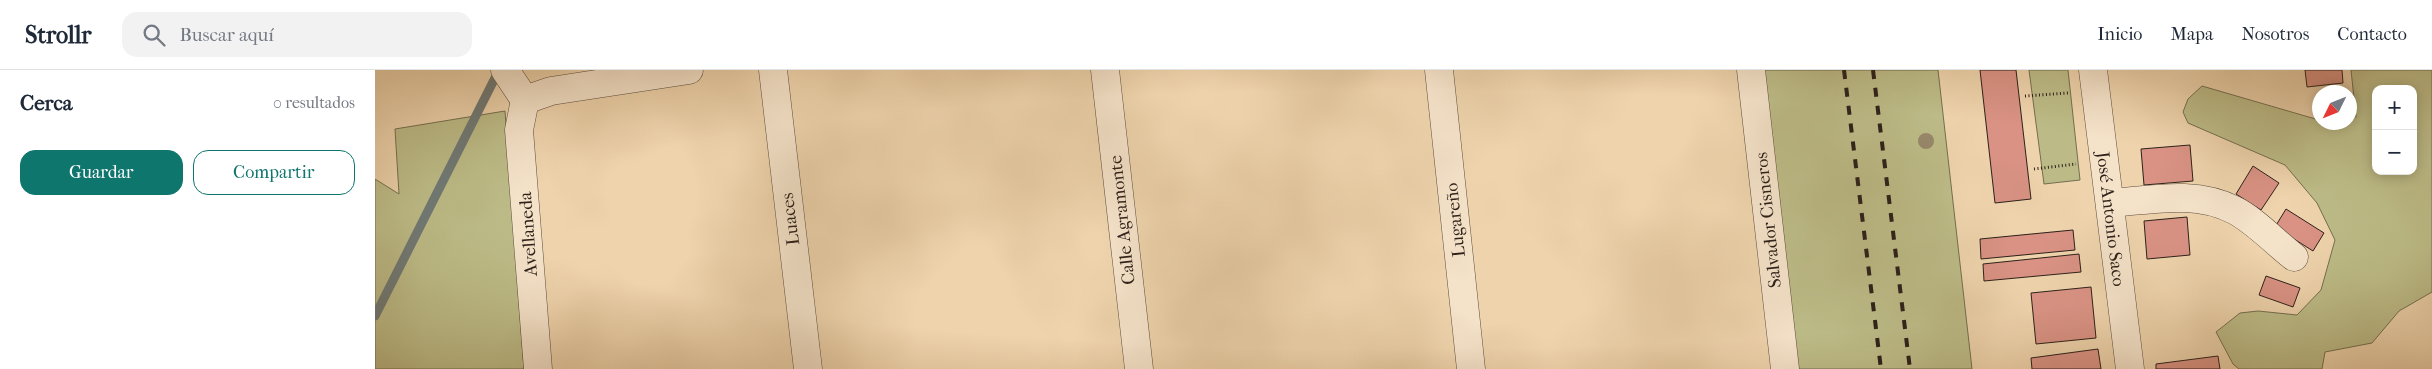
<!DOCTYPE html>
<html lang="es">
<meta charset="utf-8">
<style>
body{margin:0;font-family:"IM FELL French Canon",serif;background:#f2f2f3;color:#1f2937}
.controls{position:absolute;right:15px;top:15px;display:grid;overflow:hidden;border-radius:10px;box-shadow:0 2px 12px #0003}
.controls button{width:45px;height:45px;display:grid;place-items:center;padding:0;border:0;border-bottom:1px solid #e0e1e3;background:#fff;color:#1f2937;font:25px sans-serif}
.compass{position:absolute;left:1937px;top:15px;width:45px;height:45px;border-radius:50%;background:#fff;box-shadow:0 2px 12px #0003;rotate:227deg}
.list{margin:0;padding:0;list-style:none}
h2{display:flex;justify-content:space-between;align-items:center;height:65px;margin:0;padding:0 20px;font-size:21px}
h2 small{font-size:16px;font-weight:400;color:#747a83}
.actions{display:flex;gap:10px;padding:15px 20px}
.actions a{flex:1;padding:11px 0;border:1px solid #0f766e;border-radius:15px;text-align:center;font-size:18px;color:#0f766e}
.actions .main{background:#0f766e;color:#fff}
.icon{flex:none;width:28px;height:28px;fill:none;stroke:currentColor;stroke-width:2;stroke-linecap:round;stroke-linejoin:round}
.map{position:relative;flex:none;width:2057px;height:299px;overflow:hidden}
header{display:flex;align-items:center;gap:30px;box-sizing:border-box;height:70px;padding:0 25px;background:#fff;border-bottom:1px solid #e0e1e3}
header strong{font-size:24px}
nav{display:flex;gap:28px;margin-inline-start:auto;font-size:18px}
.search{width:350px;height:45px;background:#f2f2f3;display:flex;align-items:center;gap:12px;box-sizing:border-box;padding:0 18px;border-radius:15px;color:#747a83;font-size:19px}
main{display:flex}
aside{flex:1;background:#fff}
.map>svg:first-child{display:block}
.green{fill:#bcbb87;stroke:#746e50;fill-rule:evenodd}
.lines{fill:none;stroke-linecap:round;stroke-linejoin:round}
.stream{stroke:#707a76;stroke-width:9}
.building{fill:#d99284;stroke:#2d211a}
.minor-casing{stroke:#5d4e3e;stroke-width:29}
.path{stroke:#2d211a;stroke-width:3;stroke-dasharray:1 2.5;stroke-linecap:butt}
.minor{stroke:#f4e2c9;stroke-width:28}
.rail{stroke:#2d211a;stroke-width:4;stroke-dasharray:9 9;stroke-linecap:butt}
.tree{fill:#98876b}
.labels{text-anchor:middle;stroke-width:4.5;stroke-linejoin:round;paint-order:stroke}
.street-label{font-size:18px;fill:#2d211a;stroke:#f4e2c9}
</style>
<header>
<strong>Strollr</strong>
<div class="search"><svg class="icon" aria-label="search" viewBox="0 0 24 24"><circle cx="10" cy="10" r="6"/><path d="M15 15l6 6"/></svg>Buscar aquí</div>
<nav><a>Inicio</a><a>Mapa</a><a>Nosotros</a><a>Contacto</a></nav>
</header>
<main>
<aside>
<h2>Cerca<small>0 resultados</small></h2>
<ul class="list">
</ul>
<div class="actions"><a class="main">Guardar</a><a>Compartir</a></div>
</aside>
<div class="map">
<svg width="2057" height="299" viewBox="0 0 2057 299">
<rect width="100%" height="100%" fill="#eed3ac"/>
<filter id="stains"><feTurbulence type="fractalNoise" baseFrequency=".004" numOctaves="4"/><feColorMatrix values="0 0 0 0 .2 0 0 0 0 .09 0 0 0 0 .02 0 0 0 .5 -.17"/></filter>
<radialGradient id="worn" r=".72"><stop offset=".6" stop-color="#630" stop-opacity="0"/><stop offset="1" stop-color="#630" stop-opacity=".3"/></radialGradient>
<g class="green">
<polygon points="1370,0 1563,0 1597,299 1409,299"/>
<polygon points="1654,0 1693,0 1705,110 1669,114"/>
<path d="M 1976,0 L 2057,0 L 2057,222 L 2024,241 L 1997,273 L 1950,282 L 1947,299 L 1864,299 L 1858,294 L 1841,262 L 1865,243 L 1883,241 L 1922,245 L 1946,220 L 1960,170 L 1942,133 L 1910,95 L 1813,53 L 1808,42 L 1813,29 L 1827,16 L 1944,50 L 1944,52 L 1974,52 L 1975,48 L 1981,47 ZM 2001,19 L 2038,19 L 2038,101 L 2001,101 Z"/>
<polygon points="130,41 149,299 0,299 0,109 24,124 20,59"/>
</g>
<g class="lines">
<polyline class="stream" points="0,246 124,0"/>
</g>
<g class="building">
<polygon points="1605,0 1641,0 1656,129 1620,133"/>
<polygon points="1930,0 1967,0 1968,13 1932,17"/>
<polygon points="1815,75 1818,111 1769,115 1766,79"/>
<polygon points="1878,96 1904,113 1886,140 1861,124"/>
<polygon points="1911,139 1949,163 1938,181 1900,157"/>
<polygon points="1812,147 1815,185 1772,189 1769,151"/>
<polygon points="1698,160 1700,180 1606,189 1605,169"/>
<polygon points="1704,184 1706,202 1609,211 1608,194"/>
<polygon points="1891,206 1925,218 1918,237 1884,225"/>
<polygon points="1716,217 1721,268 1661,274 1656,223"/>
<polygon points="1723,279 1726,299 1657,299 1656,288"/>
<polygon points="1843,286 1845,299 1781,299 1781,294"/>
</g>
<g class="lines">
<defs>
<g id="minor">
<polyline points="130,0 150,30"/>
<polyline points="398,0 433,299"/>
<polyline points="730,0 764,299"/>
<polyline points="1064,0 1096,299"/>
<polyline points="1376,0 1410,299"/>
<polyline points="1718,0 1755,299"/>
<polyline points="150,30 144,60 163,299"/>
<polyline points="150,30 176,21 314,0"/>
<path d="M 1735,133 C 1776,130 1821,120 1859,140 C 1878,149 1902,174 1919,187"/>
</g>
</defs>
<use href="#minor" class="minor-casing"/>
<g class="path">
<polyline points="1650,26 1693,23"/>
<polyline points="1659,99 1701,94"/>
</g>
<use href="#minor" class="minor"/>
<g class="rail">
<polyline points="1469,0 1506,299"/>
<polyline points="1498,0 1535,299"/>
</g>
</g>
<circle class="tree" cx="1551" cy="71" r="8"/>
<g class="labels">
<g class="street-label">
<text transform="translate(415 149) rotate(-97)" y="6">Luaces</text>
<text transform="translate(1736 149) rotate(83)" y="6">José Antonio Saco</text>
<text transform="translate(747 150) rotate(-96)" y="6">Calle Agramonte</text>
<text transform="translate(1080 150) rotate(-96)" y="6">Lugareño</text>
<text transform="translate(1393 150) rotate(-96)" y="6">Salvador Cisneros</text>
<text transform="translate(153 164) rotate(-94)" y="6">Avellaneda</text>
</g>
</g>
<rect width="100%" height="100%" filter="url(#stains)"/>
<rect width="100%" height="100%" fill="url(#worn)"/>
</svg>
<div class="controls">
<button>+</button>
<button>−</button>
</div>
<svg class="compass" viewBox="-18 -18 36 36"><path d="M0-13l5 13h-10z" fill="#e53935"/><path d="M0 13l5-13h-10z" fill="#747a83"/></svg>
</div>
</main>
